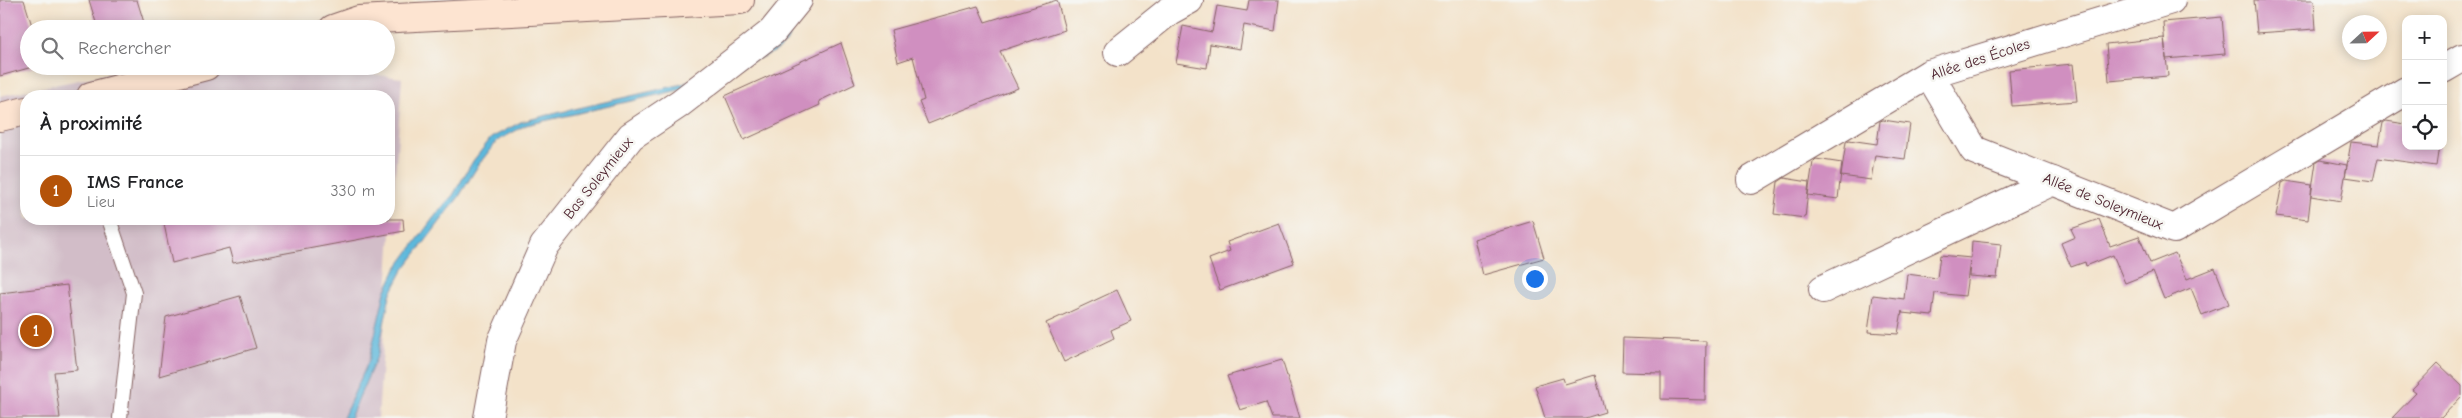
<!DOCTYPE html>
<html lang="fr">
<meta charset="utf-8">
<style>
body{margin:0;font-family:"Comic Neue",sans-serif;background:#f6f6f6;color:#202124}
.controls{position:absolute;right:15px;top:15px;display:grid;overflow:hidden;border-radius:10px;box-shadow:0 2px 12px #0003}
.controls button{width:45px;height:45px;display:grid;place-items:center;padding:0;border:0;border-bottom:1px solid #e0e0e0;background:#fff;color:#202124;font:25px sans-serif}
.compass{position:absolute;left:2342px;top:15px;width:45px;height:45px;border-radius:50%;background:#fff;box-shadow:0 2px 12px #0003;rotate:68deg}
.you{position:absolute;left:1534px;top:278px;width:18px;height:18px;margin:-12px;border:4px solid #fff;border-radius:50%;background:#1a73e8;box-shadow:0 0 0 8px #1a73e833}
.badge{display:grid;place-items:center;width:32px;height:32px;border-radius:50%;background:#b45309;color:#fff;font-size:16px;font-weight:700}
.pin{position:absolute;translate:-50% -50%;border:2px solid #fff;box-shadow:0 1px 5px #0006}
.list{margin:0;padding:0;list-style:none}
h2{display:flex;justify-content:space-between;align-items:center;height:65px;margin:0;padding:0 20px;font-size:21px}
h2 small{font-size:16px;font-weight:400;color:#757577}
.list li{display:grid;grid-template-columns:32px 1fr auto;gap:15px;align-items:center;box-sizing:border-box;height:70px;padding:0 20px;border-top:1px solid #e0e0e0}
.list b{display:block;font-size:19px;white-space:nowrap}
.list p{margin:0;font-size:16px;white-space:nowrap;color:#757577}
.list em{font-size:16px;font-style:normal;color:#757577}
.icon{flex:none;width:28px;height:28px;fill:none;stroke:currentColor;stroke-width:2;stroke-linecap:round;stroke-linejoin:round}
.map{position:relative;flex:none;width:2462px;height:418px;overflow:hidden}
.search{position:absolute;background:#fff;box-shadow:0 2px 12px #0003;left:20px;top:20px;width:375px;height:55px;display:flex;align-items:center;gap:12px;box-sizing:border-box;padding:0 18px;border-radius:28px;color:#757577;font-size:19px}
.panel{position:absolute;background:#fff;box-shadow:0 2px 12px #0003;left:20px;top:90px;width:375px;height:135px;border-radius:20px}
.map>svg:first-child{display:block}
.industrial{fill:#d2bdc8;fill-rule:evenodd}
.water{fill:#5db8db;stroke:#546c83}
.building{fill:#d08fc0}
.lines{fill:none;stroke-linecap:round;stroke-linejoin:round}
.service-casing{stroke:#856362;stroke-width:16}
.minor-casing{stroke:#856362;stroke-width:30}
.secondary-casing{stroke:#856362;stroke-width:30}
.service{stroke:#fff;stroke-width:14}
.minor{stroke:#fff;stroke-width:28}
.secondary{stroke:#fde4d1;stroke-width:28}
.labels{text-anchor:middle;stroke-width:5;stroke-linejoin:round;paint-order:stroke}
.street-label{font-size:15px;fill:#4a1f2b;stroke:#f6f6f2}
</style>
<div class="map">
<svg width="2462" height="418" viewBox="0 0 2462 418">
<rect width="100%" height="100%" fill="#f6f6f2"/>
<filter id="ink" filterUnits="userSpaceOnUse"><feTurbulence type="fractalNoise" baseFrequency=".02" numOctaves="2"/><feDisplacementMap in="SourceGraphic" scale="10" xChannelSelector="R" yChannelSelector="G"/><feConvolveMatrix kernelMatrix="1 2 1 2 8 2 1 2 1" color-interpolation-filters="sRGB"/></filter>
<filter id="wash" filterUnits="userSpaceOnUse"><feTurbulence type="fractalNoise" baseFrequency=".0096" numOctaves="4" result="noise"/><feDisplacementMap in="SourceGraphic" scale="20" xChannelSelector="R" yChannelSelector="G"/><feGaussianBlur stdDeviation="1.12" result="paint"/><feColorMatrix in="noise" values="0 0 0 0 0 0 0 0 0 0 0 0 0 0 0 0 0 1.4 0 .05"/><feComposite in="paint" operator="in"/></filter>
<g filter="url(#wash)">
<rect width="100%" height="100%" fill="#f3e2c9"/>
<path class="industrial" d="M 148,66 L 306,66 L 402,78 L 378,418 L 0,418 L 0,96 ZM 26,96 L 389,96 L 389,219 L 26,219 Z"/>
<polygon class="water" points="794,26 786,43 774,52 688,88 526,125 497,141 479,164 458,198 402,272 390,295 378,354 350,418 343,418 369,360 385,292 396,269 434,217 453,195 473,161 491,138 521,122 544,116 683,84"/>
<g id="blocks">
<g class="building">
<polygon points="0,0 24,0 33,29 29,29 29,66 36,66 0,76"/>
<polygon points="89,0 137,0 146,29 98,29"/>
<polygon points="1057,0 1065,30 1000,51 1018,88 928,124 919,102 924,100 913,57 898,62 891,30 978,6 985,22"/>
<polygon points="1249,0 1279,0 1275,31 1244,25 1240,49 1210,44 1207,68 1176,63 1183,26 1212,32 1217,6 1247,11"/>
<polygon points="2254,0 2314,0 2316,29 2257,33"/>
<polygon points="2222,17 2225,54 2166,59 2163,22"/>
<polygon points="2164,38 2168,76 2109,81 2106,44"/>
<polygon points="841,43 855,84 819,101 820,105 744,140 725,96"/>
<polygon points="2073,64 2077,101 2012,106 2009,70"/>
<polygon points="1883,120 1910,124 1905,159 1875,155 1871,180 1841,176 1846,142 1849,140 1877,144 1880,121"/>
<polygon points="2386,121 2406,124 2406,146 2439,146 2436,166 2378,158 2373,181 2345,177 2351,142 2379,145 2383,123"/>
<polygon points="1816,159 1842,163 1838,199 1808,195 1813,162"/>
<polygon points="2320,160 2347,165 2341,201 2311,196 2316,162"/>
<polygon points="1784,178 1809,182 1805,218 1774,214 1778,182"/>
<polygon points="2286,181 2312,185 2308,220 2276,216 2282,183"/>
<polygon points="163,219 403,219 404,231 233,263 229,248 172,263"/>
<polygon points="2099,219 2110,246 2139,236 2150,263 2175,253 2187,279 2215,268 2229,304 2202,315 2191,288 2164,299 2153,272 2125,283 2113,255 2086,266 2085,262 2071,267 2061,243 2075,237 2071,229"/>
<polygon points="1533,221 1544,258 1483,275 1474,239"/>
<polygon points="1279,223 1294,263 1220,290 1209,259 1230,251 1227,242"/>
<polygon points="1972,241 2001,244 1997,278 1969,276 1970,261 1965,296 1935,293 1932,316 1902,313 1902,311 1898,334 1868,332 1873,295 1904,299 1907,274 1937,278 1940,255 1971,258"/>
<polygon points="67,285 77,370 54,372 60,418 0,418 0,293"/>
<polygon points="1117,290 1131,321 1111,330 1114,338 1064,362 1046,323"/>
<polygon points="240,296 256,348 159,376 166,317"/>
<polygon points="1623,338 1706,341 1705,400 1661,399 1661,373 1622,372"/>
<polygon points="1282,360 1300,418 1272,418 1266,402 1240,410 1227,376"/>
<polygon points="2438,363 2462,386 2462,396 2441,418 2392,418 2416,393 2412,390"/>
<polygon points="1595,375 1605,412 1585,418 1545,418 1535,386 1563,378 1565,384"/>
</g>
</g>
</g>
<g filter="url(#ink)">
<use href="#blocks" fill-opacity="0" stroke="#856362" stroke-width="1"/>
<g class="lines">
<defs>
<polyline id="service" points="109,219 134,293 120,418"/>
<g id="minor">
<polyline points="1118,52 1169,11 1189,0"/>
<polyline points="2443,69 2462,58"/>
<polyline points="1929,74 1974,150 2174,229 2406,91"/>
<polyline points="1751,180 1929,74 2171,0"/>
<polyline points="1823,289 2053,181"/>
<polyline points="488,418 502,341 544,246 631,136 679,104 772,32 798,0"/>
</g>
<g id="secondary">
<polyline points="333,29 359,20 740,0"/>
<polyline points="91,96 206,66"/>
<polyline points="0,117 26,111"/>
</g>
</defs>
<use href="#service" class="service-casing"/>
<use href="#minor" class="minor-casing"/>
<use href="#secondary" class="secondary-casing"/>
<use href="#service" class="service"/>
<use href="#minor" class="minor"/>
<use href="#secondary" class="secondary"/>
</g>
</g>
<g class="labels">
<g class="street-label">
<text transform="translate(1980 59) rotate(-18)" y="5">Allée des Écoles</text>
<text transform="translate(598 178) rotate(-51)" y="5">Bas Soleymieux</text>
<text transform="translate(2103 201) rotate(22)" y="5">Allée de Soleymieux</text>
</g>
</g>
</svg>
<div class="controls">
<button>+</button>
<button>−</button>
<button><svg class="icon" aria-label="locate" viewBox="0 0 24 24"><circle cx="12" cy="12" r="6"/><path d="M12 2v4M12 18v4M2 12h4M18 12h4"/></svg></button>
</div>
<svg class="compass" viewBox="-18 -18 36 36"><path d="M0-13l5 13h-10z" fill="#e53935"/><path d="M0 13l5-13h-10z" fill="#757577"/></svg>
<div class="you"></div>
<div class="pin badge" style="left:36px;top:331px">1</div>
<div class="search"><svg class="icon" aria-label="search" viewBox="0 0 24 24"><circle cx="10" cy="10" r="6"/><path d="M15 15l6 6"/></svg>Rechercher</div>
<section class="panel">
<h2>À proximité<small></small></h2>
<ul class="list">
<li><span class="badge">1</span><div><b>IMS France</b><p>Lieu</p></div><em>330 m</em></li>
</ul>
</section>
</div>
